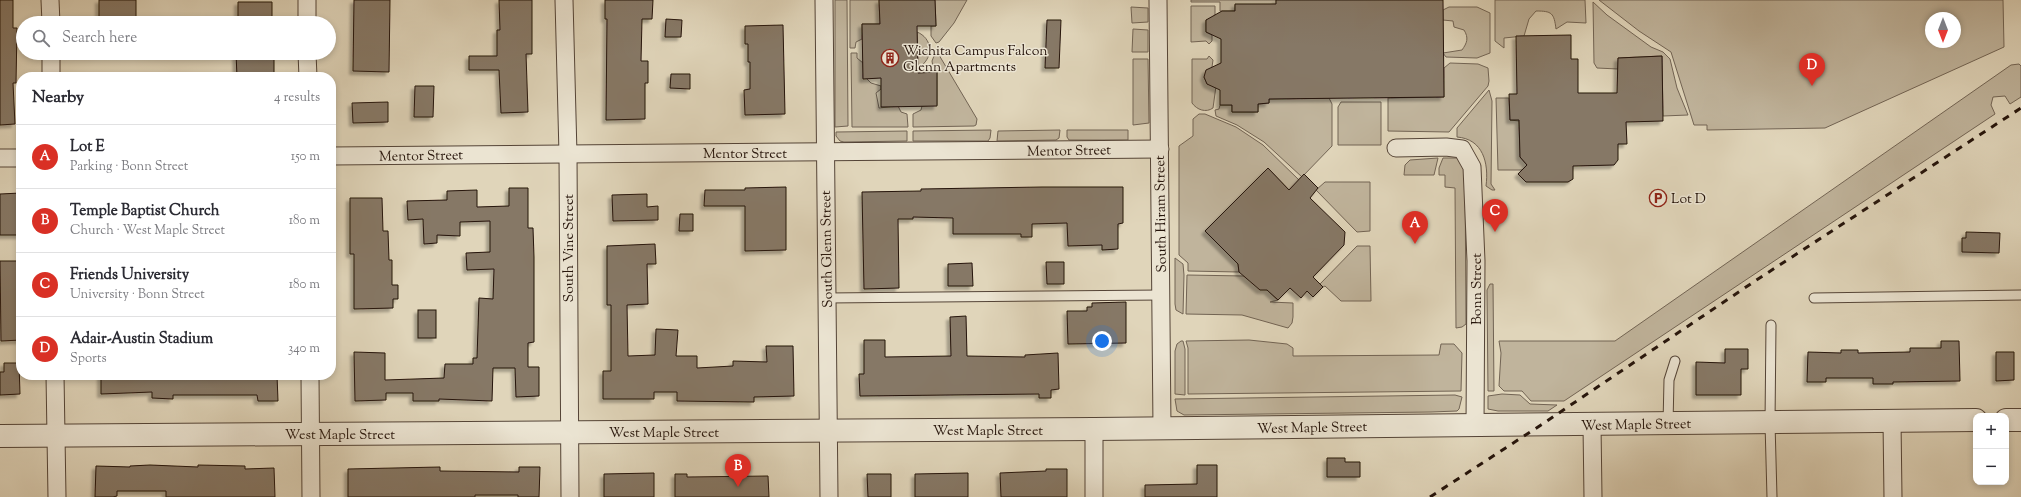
<!DOCTYPE html>
<meta charset="utf-8">
<style>
body{margin:0;font-family:"Sorts Mill Goudy",serif;background:#f7f7f7;color:#2b2b33}
.controls{position:absolute;right:12px;bottom:12px;display:grid;overflow:hidden;border-radius:8px;box-shadow:0 2px 6px #0003}
.controls button{width:36px;height:36px;display:grid;place-items:center;padding:0;border:0;border-bottom:1px solid #e1e1e2;background:#fff;color:#2b2b33;font:20px sans-serif}
.compass{position:absolute;left:1925px;top:12px;width:36px;height:36px;border-radius:50%;background:#fff;box-shadow:0 2px 6px #0003;rotate:180deg}
.you{position:absolute;left:1102px;top:341px;width:14px;height:14px;margin:-10px;border:3px solid #fff;border-radius:50%;background:#1a73e8;box-shadow:0 0 0 6px #1a73e833}
.badge{display:grid;place-items:center;width:26px;height:26px;border-radius:50%;background:#d93025;color:#fff;font-size:13px;font-weight:700}
.pin{position:absolute;translate:-50% -33px;filter:drop-shadow(0 1px 2px #0008)}
.pin::after{content:'';position:absolute;top:21px;width:14px;height:12px;background:inherit;clip-path:polygon(0 0,100% 0,50% 100%)}
.list{margin:0;padding:0;list-style:none}
h2{display:flex;justify-content:space-between;align-items:center;height:52px;margin:0;padding:0 16px;font-size:17px}
h2 small{font-size:13px;font-weight:400;color:#7c7c81}
.list li{display:grid;grid-template-columns:26px 1fr auto;gap:12px;align-items:center;box-sizing:border-box;height:64px;padding:0 16px;border-top:1px solid #e1e1e2}
.list b{display:block;font-size:15px;white-space:nowrap}
.list p{margin:0;font-size:13px;white-space:nowrap;color:#7c7c81}
.list em{font-size:13px;font-style:normal;color:#7c7c81}
.icon{flex:none;width:22px;height:22px;fill:none;stroke:currentColor;stroke-width:2;stroke-linecap:round;stroke-linejoin:round}
.map{position:relative;flex:none;width:2021px;height:497px;overflow:hidden}
.search{position:absolute;background:#fff;box-shadow:0 2px 6px #0003;left:16px;top:16px;width:320px;height:44px;display:flex;align-items:center;gap:10px;box-sizing:border-box;padding:0 14px;border-radius:22px;color:#7c7c81;font-size:15px}
.panel{position:absolute;background:#fff;box-shadow:0 2px 6px #0003;left:16px;top:72px;width:320px;height:308px;border-radius:16px}
.map>svg:first-child{display:block}
.green{fill:#c0b49c;stroke:#726454;fill-rule:evenodd}
.building{fill:#867866;stroke:#25140b;filter:url(#shadow)}
.lines{fill:none;stroke-linecap:round;stroke-linejoin:round}
.service-casing{stroke:#544437;stroke-width:11}
.minor-casing{stroke:#544437;stroke-width:19}
.tertiary-casing{stroke:#544437;stroke-width:24}
.service{stroke:#ebe4d2;stroke-width:9}
.minor{stroke:#ebe4d2;stroke-width:17}
.tertiary{stroke:#ebe4d2;stroke-width:22}
.rail{stroke:#25140b;stroke-width:3;stroke-dasharray:7 7;stroke-linecap:butt}
.labels{text-anchor:middle;stroke-width:3;stroke-linejoin:round;paint-order:stroke}
.poi-label{font-size:14px;fill:#25140b;stroke:#ebe4d2;text-anchor:start}
.street-label{font-size:14px;fill:#25140b;stroke:#ebe4d2}
</style>
<div class="map">
<svg width="2021" height="497" viewBox="0 0 2021 497">
<defs>
<filter id="shadow"><feDropShadow dx="-3.5" dy="3.5" stdDeviation="1" flood-color="#0004"/></filter>
</defs>
<rect width="100%" height="100%" fill="#e0d5ba"/>
<filter id="stains"><feTurbulence type="fractalNoise" baseFrequency=".005" numOctaves="4"/><feColorMatrix values="0 0 0 0 .2 0 0 0 0 .09 0 0 0 0 .02 0 0 0 .5 -.17"/></filter>
<radialGradient id="worn" r=".72"><stop offset=".6" stop-color="#630" stop-opacity="0"/><stop offset="1" stop-color="#630" stop-opacity=".3"/></radialGradient>
<g class="green">
<polygon points="835,0 847,0 848,126 835,127"/>
<polygon points="850,0 879,0 880,24 862,24 862,39 856,42 855,48 850,48"/>
<polygon points="935,0 967,0 954,23 939,42 936,43 931,36 931,26 936,26"/>
<polygon points="1191,0 1276,0 1277,9 1254,5 1235,5 1235,11 1220,11 1220,2 1191,2"/>
<path d="M 1495,0 L 1585,0 L 1586,23 L 1567,22 L 1556,29 C 1554,13 1552,11 1536,11 L 1529,19 L 1524,36 L 1504,38 L 1504,48 L 1495,41 Z"/>
<path d="M 1599,0 L 2003,0 L 2004,47 L 1825,128 L 1707,130 L 1707,125 L 1694,125 L 1671,52 L 1639,31 ZM 1931,18 L 1955,18 L 1955,42 L 1931,42 Z"/>
<polygon points="1593,2 1607,15 1651,47 1663,52 1670,59 1677,88 1688,115 1663,116 1662,56 1618,58 1618,69 1597,68 1594,63"/>
<polygon points="1191,6 1215,6 1215,17 1206,20 1206,32 1212,35 1212,41 1209,44 1206,41 1191,42"/>
<polygon points="1131,7 1148,8 1148,22 1132,23"/>
<path d="M 1449,7 L 1477,7 L 1490,13 L 1490,53 L 1477,58 L 1446,57 L 1443,53 L 1462,50 C 1467,43 1469,38 1464,30 L 1454,27 L 1453,21 L 1443,20 L 1443,10 Z"/>
<polygon points="1133,29 1148,30 1148,52 1132,52"/>
<path d="M 917,32 C 932,38 934,56 921,66 L 918,66 Z"/>
<polygon points="851,53 857,53 857,58 863,63 863,78 866,78 871,83 881,86 881,89 876,93 879,108 898,106 901,112 907,114 908,127 852,127"/>
<polygon points="939,55 977,119 976,125 974,126 913,127 913,114 921,110 922,106 937,105 937,73 934,73 932,61 934,56"/>
<path d="M 1209,56 L 1213,60 L 1212,67 L 1204,77 L 1207,84 L 1216,86 L 1213,108 C 1206,113 1197,110 1192,103 L 1192,59 L 1207,59 Z"/>
<polygon points="1133,59 1148,59 1149,123 1133,125"/>
<polygon points="1450,63 1478,64 1488,68 1489,81 1488,86 1449,132 1388,131 1388,98 1444,97 1444,68"/>
<polygon points="2019,64 2021,66 2021,97 2010,104 2005,96 1993,97 1991,105 1995,114 1564,401 1531,401 1522,391 1504,391 1499,386 1501,353 1499,341 1615,341 2011,65"/>
<path d="M 1489,90 L 1492,101 L 1491,184 L 1495,190 L 1492,190 L 1486,186 C 1489,163 1483,139 1457,137 L 1457,128 Z"/>
<polygon points="1329,98 1332,104 1332,146 1302,177 1264,142 1237,125 1216,116 1215,110 1219,109 1220,105 1232,105 1232,112 1258,112 1258,104 1269,103 1269,99"/>
<polygon points="1496,98 1509,98 1510,120 1519,121 1520,157 1527,165 1522,170 1498,170"/>
<polygon points="1341,102 1381,102 1381,145 1338,145 1338,107"/>
<polygon points="1199,114 1205,114 1236,127 1263,145 1299,180 1289,190 1268,168 1205,231 1238,264 1239,272 1188,271 1188,263 1179,255 1179,146 1193,136 1193,119"/>
<polygon points="991,130 990,138 988,141 913,141 913,131"/>
<polygon points="1060,130 1059,138 1056,140 997,141 998,131"/>
<polygon points="1067,130 1128,130 1128,140 1069,140 1067,137"/>
<polygon points="907,131 907,141 844,142 840,141 836,136 836,132"/>
<polygon points="1438,158 1434,175 1404,175 1405,165 1410,160"/>
<polygon points="1443,158 1458,158 1465,166 1466,324 1462,327 1456,328 1455,188 1445,187 1445,175 1439,175 1439,168"/>
<polygon points="1325,182 1370,182 1370,231 1357,232 1316,190"/>
<polygon points="1357,246 1370,246 1371,301 1341,301 1325,286 1323,287 1320,284"/>
<polygon points="1175,258 1183,264 1184,275 1183,314 1176,310 1175,304"/>
<polygon points="1187,275 1244,276 1267,290 1278,300 1270,302 1293,303 1293,317 1292,323 1288,328 1242,315 1186,314"/>
<polygon points="1490,284 1493,284 1494,391 1488,391 1487,290"/>
<polygon points="1249,340 1287,344 1293,348 1293,356 1439,355 1441,344 1454,344 1462,353 1461,391 1188,394 1188,348 1186,341"/>
<polygon points="1181,341 1183,341 1185,349 1185,395 1175,394 1175,351 1177,344"/>
<polygon points="1502,394 1520,395 1530,404 1557,405 1548,411 1498,411 1488,409 1488,396"/>
<polygon points="1455,395 1462,397 1459,409 1457,411 1431,412 1184,415 1177,411 1175,399"/>
</g>
<g class="building">
<polygon points="0,0 13,0 13,28 17,28 16,83 13,83 15,124 0,125"/>
<rect x="99" y="0" width="37" height="17"/>
<polygon points="354,0 390,0 389,72 353,71"/>
<polygon points="499,0 532,0 532,54 526,54 528,112 501,113 499,70 469,70 469,56 497,56 497,30 500,30"/>
<polygon points="605,0 653,0 652,19 642,19 641,61 648,61 648,83 645,83 645,119 606,120 607,19 605,19"/>
<polygon points="879,0 935,0 936,26 917,26 918,73 937,72 937,106 881,107 881,78 863,79 862,24 880,24"/>
<polygon points="1276,0 1443,0 1444,97 1269,99 1269,103 1258,104 1258,112 1232,112 1232,105 1220,105 1220,90 1207,84 1204,77 1206,70 1221,63 1221,39 1206,32 1206,20 1222,11 1235,11 1235,4 1276,4"/>
<polygon points="238,2 272,2 272,21 238,22"/>
<polygon points="666,19 682,20 681,37 665,37"/>
<polygon points="1047,20 1061,20 1059,68 1045,68"/>
<polygon points="783,25 785,114 745,115 744,90 750,89 750,62 748,62 748,44 745,44 745,26"/>
<polygon points="1571,35 1571,59 1578,59 1578,93 1617,93 1618,58 1662,56 1663,121 1626,122 1627,144 1618,144 1618,160 1614,165 1573,166 1573,179 1568,182 1526,182 1518,174 1527,165 1520,157 1519,120 1510,120 1509,94 1517,94 1516,36"/>
<polygon points="236,53 274,53 274,77 237,77"/>
<polygon points="671,74 690,74 690,89 670,88"/>
<polygon points="415,86 434,86 433,117 414,117"/>
<polygon points="388,102 388,122 353,123 352,103"/>
<polygon points="1268,168 1289,190 1304,174 1318,188 1310,198 1345,232 1344,245 1313,277 1323,287 1313,297 1307,291 1301,298 1290,288 1278,300 1267,290 1260,290 1239,272 1238,264 1205,231"/>
<polygon points="786,187 786,250 745,251 745,206 704,206 705,190 745,190 745,188"/>
<polygon points="1042,187 1123,187 1123,223 1118,224 1118,249 1102,250 1102,245 1068,246 1067,223 1032,224 1032,237 1021,237 1021,234 953,234 953,218 913,217 913,219 898,219 899,288 864,289 862,192 921,191 921,189"/>
<polygon points="509,188 528,188 528,228 533,228 534,257 534,342 528,343 528,367 539,367 539,396 516,397 515,368 493,368 492,401 439,399 439,401 413,401 413,393 386,393 386,400 355,401 354,352 385,353 385,380 444,378 445,364 473,364 473,358 477,358 479,298 493,299 494,269 467,270 466,253 490,252 490,221 460,222 460,236 437,235 437,243 424,244 423,219 408,220 407,201 447,200 447,191 477,190 477,207 509,206"/>
<polygon points="21,193 21,235 0,235 0,194"/>
<polygon points="647,194 647,207 658,206 658,220 613,221 612,195"/>
<polygon points="350,198 382,198 383,231 388,231 389,260 392,260 392,285 398,285 398,299 393,299 393,308 354,309 354,254 350,254"/>
<polygon points="680,214 693,214 693,231 679,231"/>
<polygon points="1966,232 2000,233 1999,253 1962,252 1962,238 1966,238"/>
<polygon points="655,244 656,264 647,264 648,304 627,305 628,356 655,355 656,329 678,330 676,356 697,356 697,368 733,366 733,361 767,362 766,346 793,346 794,396 754,397 754,402 677,401 677,392 654,392 654,399 603,399 603,371 611,371 611,305 607,305 607,246"/>
<polygon points="0,261 21,261 21,340 1,341"/>
<polygon points="1046,262 1064,262 1064,284 1047,284"/>
<polygon points="972,263 973,286 948,286 948,264"/>
<polygon points="1126,302 1126,343 1068,344 1067,311 1087,311 1087,307 1092,307 1092,303"/>
<rect x="418" y="310" width="18" height="28"/>
<polygon points="966,316 967,356 1025,357 1025,355 1058,353 1059,389 1051,390 1051,398 1039,398 1039,394 860,396 859,374 864,374 864,340 885,340 885,357 951,356 950,317"/>
<polygon points="1941,341 1959,341 1960,381 1893,382 1893,384 1873,384 1873,378 1826,378 1826,382 1807,382 1808,352 1841,353 1841,350 1858,350 1858,353 1910,352 1910,348 1941,348"/>
<polygon points="1725,349 1748,349 1748,369 1741,369 1741,395 1696,395 1696,362 1725,363"/>
<polygon points="1996,352 2014,352 2014,380 1996,381"/>
<polygon points="4,363 19,363 20,394 0,395 0,372 4,372"/>
<polygon points="101,375 277,375 278,401 258,401 257,395 173,395 173,399 152,398 152,392 101,394"/>
<polygon points="1327,458 1345,458 1345,462 1360,462 1360,477 1327,477"/>
<polygon points="150,465 198,467 198,465 245,466 245,469 274,468 275,497 166,497 166,491 117,491 117,496 113,497 95,497 96,466 130,467 130,466"/>
<polygon points="1197,465 1217,465 1217,497 1145,497 1145,485 1197,484"/>
<polygon points="440,467 440,471 519,472 519,467 540,467 539,497 518,497 518,495 475,495 475,497 348,497 348,469"/>
<polygon points="1046,469 1067,469 1067,497 1001,497 1000,473 1046,471"/>
<polygon points="654,473 654,497 604,497 604,474"/>
<polygon points="968,473 968,497 915,497 915,474"/>
<polygon points="675,474 687,474 687,477 768,476 769,497 675,497"/>
<polygon points="867,474 891,474 891,497 868,497"/>
</g>
<g class="lines">
<defs>
<g id="service">
<polyline points="827,298 1161,295"/>
<polyline points="1814,298 2021,295"/>
<polyline points="1771,325 1770,423 1772,497"/>
<polyline points="1668,424 1669,380 1675,361"/>
</g>
<g id="minor">
<polyline points="50,0 51,23"/>
<polyline points="307,0 307,23"/>
<polyline points="564,0 568,154 570,497"/>
<polyline points="824,0 829,497"/>
<polyline points="1158,0 1162,428"/>
<polyline points="51,53 51,77"/>
<polyline points="307,53 308,77"/>
<polyline points="1396,148 1446,147 1462,149 1472,167 1476,261 1475,426"/>
<polyline points="331,156 1160,149"/>
<polyline points="0,158 21,158"/>
<polyline points="55,375 57,497"/>
<polyline points="310,375 311,497"/>
<polyline points="1892,421 1893,497"/>
<polyline points="1592,425 1593,497"/>
<polyline points="1094,429 1094,497"/>
</g>
<g id="tertiary">
<polyline points="2006,420 2021,420"/>
<polyline points="0,436 1094,429 1976,420"/>
</g>
</defs>
<use href="#service" class="service-casing"/>
<use href="#minor" class="minor-casing"/>
<use href="#tertiary" class="tertiary-casing"/>
<use href="#service" class="service"/>
<use href="#minor" class="minor"/>
<use href="#tertiary" class="tertiary"/>
<polyline class="rail" points="1430,497 1541,425 1755,281 2021,108"/>
</g>
<defs>
<symbol id="building-ring" viewBox="-11 -11 22 22"><circle r="9.5" fill="#ebe4d2" stroke="#8f2418" stroke-width="1.5"/><path d="M-4-6H4V6H1V3H-1V6H-4ZM-2.5-4.3h1.7v1.8h-1.7ZM.8-4.3h1.7v1.8H.8ZM-2.5-1h1.7V.8h-1.7ZM.8-1h1.7V.8H.8Z" fill="#8f2418"/></symbol>
<symbol id="parking-ring" viewBox="-11 -11 22 22"><circle r="9.5" fill="#ebe4d2" stroke="#8f2418" stroke-width="1.5"/><path d="M-3.5-5.5H1a3.5 3.5 0 0 1 0 7H-1V5.5H-3.5ZM-1-3.4V-.6H.8a1.4 1.4 0 0 0 0-2.8Z" fill="#8f2418"/></symbol>
</defs>
<g fill-rule="evenodd">
<use href="#building-ring" x="880" y="48" width="20" height="20"/>
<use href="#parking-ring" x="1648" y="188" width="20" height="20"/>
</g>
<g class="labels">
<g class="poi-label">
<text x="903" y="55">Wichita Campus Falcon<tspan x="903" dy="16">Glenn Apartments</tspan></text>
<text x="1671" y="203">Lot D</text>
</g>
<g class="street-label">
<text transform="translate(1069 150) rotate(-1)" y="5">Mentor Street</text>
<text x="745" y="158">Mentor Street</text>
<text transform="translate(421 155) rotate(-1)" y="5">Mentor Street</text>
<text transform="translate(1160 214) rotate(-91)" y="5">South Hiram Street</text>
<text transform="translate(568 248) rotate(-90)" y="5">South Vine Street</text>
<text transform="translate(826 249) rotate(-91)" y="5">South Glenn Street</text>
<text transform="translate(1476 289) rotate(-90)" y="5">Bonn Street</text>
<text transform="translate(1636 424) rotate(-1)" y="5">West Maple Street</text>
<text transform="translate(1312 427) rotate(-1)" y="5">West Maple Street</text>
<text x="988" y="435">West Maple Street</text>
<text x="664" y="437">West Maple Street</text>
<text x="340" y="439">West Maple Street</text>
</g>
</g>
<rect width="100%" height="100%" filter="url(#stains)"/>
<rect width="100%" height="100%" fill="url(#worn)"/>
</svg>
<div class="controls">
<button>+</button>
<button>−</button>
</div>
<svg class="compass" viewBox="-18 -18 36 36"><path d="M0-13l5 13h-10z" fill="#e53935"/><path d="M0 13l5-13h-10z" fill="#7c7c81"/></svg>
<div class="you"></div>
<div class="pin badge" style="left:1415px;top:244px">A</div>
<div class="pin badge" style="left:738px;top:487px">B</div>
<div class="pin badge" style="left:1495px;top:232px">C</div>
<div class="pin badge" style="left:1812px;top:86px">D</div>
<div class="search"><svg class="icon" aria-label="search" viewBox="0 0 24 24"><circle cx="10" cy="10" r="6"/><path d="M15 15l6 6"/></svg>Search here</div>
<section class="panel">
<h2>Nearby<small>4 results</small></h2>
<ul class="list">
<li><span class="badge">A</span><div><b>Lot E</b><p>Parking · Bonn Street</p></div><em>150 m</em></li>
<li><span class="badge">B</span><div><b>Temple Baptist Church</b><p>Church · West Maple Street</p></div><em>180 m</em></li>
<li><span class="badge">C</span><div><b>Friends University</b><p>University · Bonn Street</p></div><em>180 m</em></li>
<li><span class="badge">D</span><div><b>Adair-Austin Stadium</b><p>Sports</p></div><em>340 m</em></li>
</ul>
</section>
</div>
